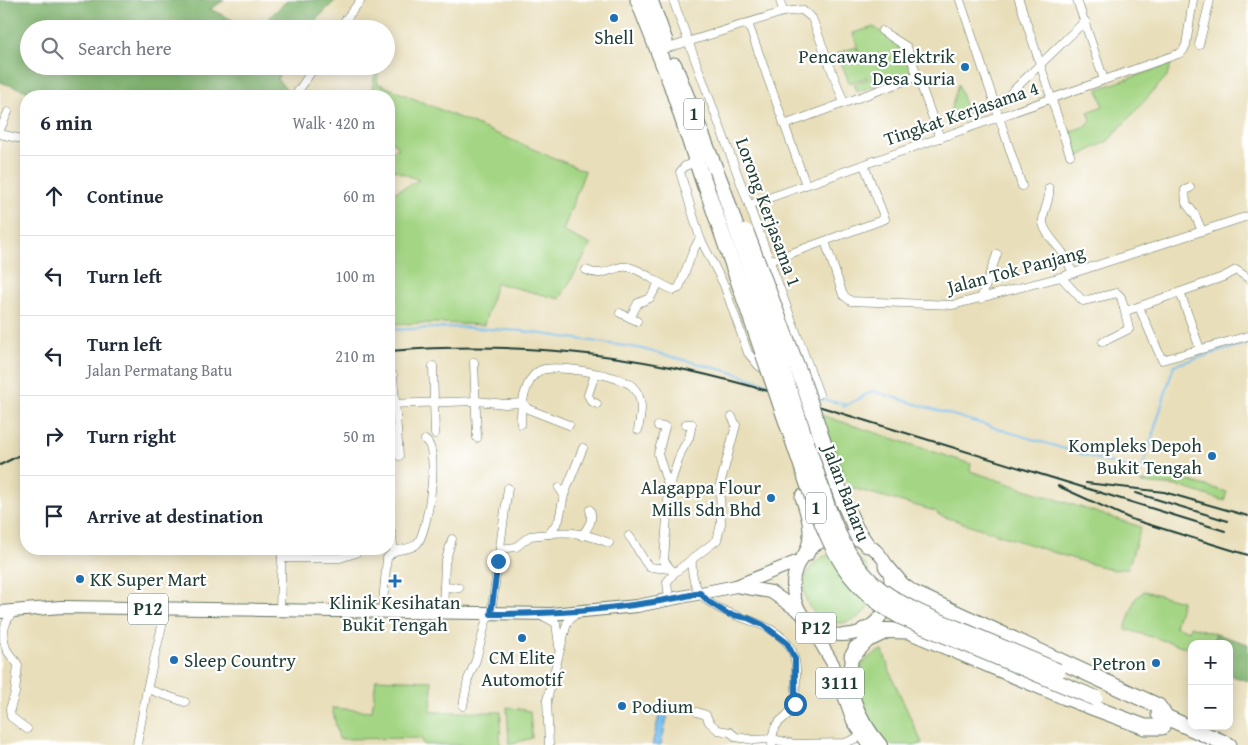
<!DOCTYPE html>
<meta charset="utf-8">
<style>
body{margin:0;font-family:"Gentium Book Plus",serif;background:#f2f2f3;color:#1f2937}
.controls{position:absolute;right:15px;bottom:15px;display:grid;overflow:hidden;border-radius:10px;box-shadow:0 2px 12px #0003}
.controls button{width:45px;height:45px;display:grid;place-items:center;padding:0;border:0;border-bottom:1px solid #e0e1e3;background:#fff;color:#1f2937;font:25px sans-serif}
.stop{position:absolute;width:15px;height:15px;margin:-11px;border:4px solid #1f6fb2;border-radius:50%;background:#fff}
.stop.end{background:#1f6fb2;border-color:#fff;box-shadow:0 1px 5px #0008}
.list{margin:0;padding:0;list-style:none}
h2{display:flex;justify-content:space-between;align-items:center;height:65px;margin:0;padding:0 20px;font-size:21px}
h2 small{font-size:16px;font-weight:400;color:#747a83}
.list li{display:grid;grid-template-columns:32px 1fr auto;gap:15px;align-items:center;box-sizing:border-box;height:80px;padding:0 20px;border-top:1px solid #e0e1e3}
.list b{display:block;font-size:19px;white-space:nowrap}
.list p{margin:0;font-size:16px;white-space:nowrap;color:#747a83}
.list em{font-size:16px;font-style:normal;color:#747a83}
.icon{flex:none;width:28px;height:28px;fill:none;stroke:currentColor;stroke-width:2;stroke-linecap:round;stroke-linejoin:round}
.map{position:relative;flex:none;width:1248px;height:745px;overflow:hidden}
.search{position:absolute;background:#fff;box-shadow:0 2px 12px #0003;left:20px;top:20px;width:375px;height:55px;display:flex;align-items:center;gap:12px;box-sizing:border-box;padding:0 18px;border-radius:28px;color:#747a83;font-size:19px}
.panel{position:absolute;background:#fff;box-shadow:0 2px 12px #0003;left:20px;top:90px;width:375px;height:465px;border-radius:20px}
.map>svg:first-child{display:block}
.green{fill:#a4d584;stroke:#62895c}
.forest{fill:#83b672;stroke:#517a53}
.water{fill:#78bff0;stroke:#4c7e92}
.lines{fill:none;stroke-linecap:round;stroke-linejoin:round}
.stream{stroke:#78bff0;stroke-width:2}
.street-casing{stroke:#657563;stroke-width:9}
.primary-casing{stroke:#657563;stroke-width:14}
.highway-casing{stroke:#657563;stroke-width:17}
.street{stroke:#fff;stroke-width:8}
.primary{stroke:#fff;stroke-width:12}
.highway{stroke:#fff;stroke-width:15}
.rail{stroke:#1f3d34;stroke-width:2}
.highway-bridge-casing{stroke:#657563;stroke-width:17;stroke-linecap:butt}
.highway-bridge{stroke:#fff;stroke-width:15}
.route{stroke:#1f6fb2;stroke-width:6}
.poi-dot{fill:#1f6fb2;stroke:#fff;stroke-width:2}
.labels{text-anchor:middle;stroke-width:4.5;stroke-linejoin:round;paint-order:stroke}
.shield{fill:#fff;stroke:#627771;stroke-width:1}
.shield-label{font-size:18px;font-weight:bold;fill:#1f3d34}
.poi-label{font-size:19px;fill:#1f3d34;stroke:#fff;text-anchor:end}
.street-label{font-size:19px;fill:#1f3d34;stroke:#fff}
</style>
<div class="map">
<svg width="1248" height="745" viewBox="0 0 1248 745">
<rect width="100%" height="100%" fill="#fff"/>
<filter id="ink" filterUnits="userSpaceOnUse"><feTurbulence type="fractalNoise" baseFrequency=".02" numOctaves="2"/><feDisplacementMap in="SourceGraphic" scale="10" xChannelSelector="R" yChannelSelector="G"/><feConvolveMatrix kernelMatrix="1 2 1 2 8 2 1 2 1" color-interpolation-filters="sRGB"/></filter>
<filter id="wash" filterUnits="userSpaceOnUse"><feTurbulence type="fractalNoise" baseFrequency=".0096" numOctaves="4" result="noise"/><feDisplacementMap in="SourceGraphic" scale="20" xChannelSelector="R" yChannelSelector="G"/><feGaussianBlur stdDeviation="1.12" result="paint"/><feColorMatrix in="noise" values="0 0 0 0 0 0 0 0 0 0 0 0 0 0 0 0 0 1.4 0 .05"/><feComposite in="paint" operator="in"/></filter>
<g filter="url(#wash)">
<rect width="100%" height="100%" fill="#e8deb9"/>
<g class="green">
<polygon points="874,27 905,49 912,72 857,92 854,84 867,79 867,77 849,83 838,53 856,47 862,62 853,33"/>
<polygon points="1171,64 1167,76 1108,141 1077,157 1068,132 1086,126 1091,120 1088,112 1103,106 1098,89"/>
<polygon points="376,66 379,66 377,83 585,171 563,231 591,245 560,299 496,283 484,325 441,323 389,324 389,192 393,193 419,180 389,168 389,152 398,148 389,137 389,96 371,96"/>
<polygon points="958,84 969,117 951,124 947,122"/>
<polygon points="818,414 971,464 970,471 1141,527 1128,568 1114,570 1077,560 939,515 935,511 852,488 840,476"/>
<polygon points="1165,474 1227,492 1224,501 1178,486 1140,483"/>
<circle cx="839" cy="588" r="35"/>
<polygon points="1144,591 1182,601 1175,626 1189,631 1190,626 1216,634 1212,644 1192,644 1192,649 1125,629 1135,599"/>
<path d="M 883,651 L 892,677 L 922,743 L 918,745 L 887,745 C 879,733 870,721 863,708 C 851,687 857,656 883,651 Z"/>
<polygon points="376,679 432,681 431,712 501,712 500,745 424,745 421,738 339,739 332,708 372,711"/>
<polygon points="507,707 530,711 532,738 509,744"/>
</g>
<g class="forest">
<polygon points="0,0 225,0 210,9 251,29 29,29 29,66 284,66 277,79 288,90 282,96 43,96 0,82"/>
<polygon points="288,0 336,0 307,29 257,29"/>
<polygon points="1216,634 1248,644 1248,681 1229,675 1229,644 1212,644"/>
</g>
<polygon class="water" points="661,707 669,709 661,745 652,745"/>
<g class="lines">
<g class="stream">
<polyline points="389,330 457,327 523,331 638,348 731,372 768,384"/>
<polyline points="815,398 845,404"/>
<polyline points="843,407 873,391 1138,471 1142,470 1174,365 1248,343"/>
</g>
</g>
</g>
<g filter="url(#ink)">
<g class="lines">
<defs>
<g id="street">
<polyline points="673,0 819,394"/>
<polyline points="780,0 783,12"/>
<polyline points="960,0 1022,186"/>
<polyline points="1019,0 1070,155"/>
<polyline points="1077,0 1104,80"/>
<polyline points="748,23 806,185"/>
<polyline points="338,29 361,0"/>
<polyline points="882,31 907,47 940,138"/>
<polyline points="1199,45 1210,0"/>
<polyline points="668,48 783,12 802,10 812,18 844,103"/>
<polyline points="295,96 315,66"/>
<polyline points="996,107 1085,21"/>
<polyline points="784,125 918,76"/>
<polyline points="0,130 8,112"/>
<polyline points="0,134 26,140"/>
<polyline points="698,162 685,166 680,172 700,238 724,285 748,353 759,366 768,372"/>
<path d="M 1049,188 C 1051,201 1042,210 1043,223 C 1045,234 1056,243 1062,252 C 1067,258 1069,266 1073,273"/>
<polyline points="1190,188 1185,190 1186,203 1195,215 1202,231"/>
<polyline points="749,205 1178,54 1183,51 1186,45 1193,0"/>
<polyline points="825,241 843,295 851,301 953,305 1061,277 1248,216"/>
<polyline points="770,261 885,219 864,165"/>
<path d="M 586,270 C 606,280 615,262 632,268 C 647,273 659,285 674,290 L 679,288 L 693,251 L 700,238"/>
<polyline points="1061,277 1083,301 1117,293 1121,297 1124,308 1129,310 1223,277 1236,270 1248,278"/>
<polyline points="1180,292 1200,349"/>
<polyline points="981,299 997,254"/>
<polyline points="1139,307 1162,360 1248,336"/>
<polyline points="620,313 637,321"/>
<polyline points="630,318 638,303 650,298 659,283"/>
<polyline points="1103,342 1129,329 1124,308"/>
<polyline points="474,362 477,438"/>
<polyline points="433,366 435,434"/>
<polyline points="595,374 588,395 591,401 597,404"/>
<polyline points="393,375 399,456"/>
<polyline points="523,403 528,409 569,425"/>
<polyline points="389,404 477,401 505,404 523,403"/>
<path d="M 521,424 C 520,409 525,379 539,371 C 552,363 620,375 632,386 C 645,398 641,415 638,430"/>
<polyline points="658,426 665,427 658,454 669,488 664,561 674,573"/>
<polyline points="669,488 681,452 689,438 692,424 686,424"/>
<polyline points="564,495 583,448"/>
<path d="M 549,534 C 568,530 591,535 609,543"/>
<path d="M 582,536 C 588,527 594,520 590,510"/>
<path d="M 629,536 C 636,544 640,556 649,567 L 670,569"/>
<polyline points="500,549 516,547 530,536 549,534 559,520 564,495 559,488"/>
<path d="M 394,551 C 402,549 415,549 419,541 C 428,526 441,449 425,440"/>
<polyline points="282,558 340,558 356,553"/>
<path d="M 692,559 C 687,628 771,606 792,651 C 799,665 795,688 795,704 C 785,724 772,717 772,745"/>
<polyline points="444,587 459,588"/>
<polyline points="669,600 667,582 674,573 717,540 721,524 720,485 736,425 732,417"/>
<polyline points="280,610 282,549"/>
<path d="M 15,611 C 4,620 1,635 6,648 C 8,654 15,659 18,665 L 15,693 L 10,709 L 11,717 L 27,729"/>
<polyline points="382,613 387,558 394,551 391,531"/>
<polyline points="443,613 445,563 452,539"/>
<polyline points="543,616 556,623 559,646"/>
<polyline points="147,689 185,702"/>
<polyline points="463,706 468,679 476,660 486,621 491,614 508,488"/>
<polyline points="697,712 706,715 709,722 718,730 730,732 736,737 754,740 772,739 794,744 845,743 862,736"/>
<polyline points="137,745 147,689 166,609"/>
<polyline points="549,745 547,700 567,623 577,612"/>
</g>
<g id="primary">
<circle cx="842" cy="586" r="49"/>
<polyline points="736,586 801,560"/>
<polyline points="0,612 61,607 551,614 637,606 736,586 771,592 800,612"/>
<polyline points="810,625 833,664 853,721 869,745"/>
<path d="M 855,647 C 843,684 856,715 881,745"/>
</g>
<g id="highway">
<polyline points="638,0 671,84 705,187"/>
<polyline points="650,0 665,41"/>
<polyline points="674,65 724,191"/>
<path d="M 803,497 C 809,515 816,536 806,554"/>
<polyline points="843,501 856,529 867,545"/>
<polyline points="886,566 902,585 913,593 1158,706 1166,717"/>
<polyline points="864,630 909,631 1065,697 1145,727 1162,727"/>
<polyline points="852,656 867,640 886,631"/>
<polyline points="1159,714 1229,745"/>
</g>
</defs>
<use href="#street" class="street-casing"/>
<use href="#primary" class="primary-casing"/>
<use href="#highway" class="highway-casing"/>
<use href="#street" class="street"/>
<use href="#primary" class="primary"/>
<use href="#highway" class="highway"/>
<g class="rail">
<path d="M 389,351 C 489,343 592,349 690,371 C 763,387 835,412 906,433 C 1013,466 1119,498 1225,531"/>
<polyline points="0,465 26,452"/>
<polyline points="1086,483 1164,492 1248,516"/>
<polyline points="1058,486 1131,519 1248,555"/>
<polyline points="1136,493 1228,521"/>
</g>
<defs>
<g id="highway-bridge">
<path d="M 702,175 L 814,502 C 833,554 850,589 901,617 L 1095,698"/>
<path d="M 724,191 L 828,508 C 857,589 891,602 966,632 C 997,645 1027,658 1058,671"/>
<polyline points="746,232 804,385 843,501"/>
</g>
</defs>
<use href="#highway-bridge" class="highway-bridge-casing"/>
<use href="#highway-bridge" class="highway-bridge"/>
</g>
</g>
<g class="lines" filter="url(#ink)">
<path class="route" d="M 498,561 L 491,614 C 562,614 630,609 700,593 L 709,602 L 728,614 L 748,618 L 763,625 L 787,643 L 795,659 L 795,704"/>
</g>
<g class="poi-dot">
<circle cx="614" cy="18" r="5"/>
<circle cx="965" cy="67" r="5"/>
<circle cx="1212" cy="456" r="5"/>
<circle cx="771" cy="498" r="5"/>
<circle cx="80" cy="579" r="5"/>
<path d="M392.5 573.5h5v5h5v5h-5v5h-5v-5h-5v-5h5z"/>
<circle cx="522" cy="638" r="5"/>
<circle cx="174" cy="660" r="5"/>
<circle cx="1156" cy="663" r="5"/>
<circle cx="622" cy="706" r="5"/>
</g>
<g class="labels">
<g class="shield">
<rect x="684" y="98.5" width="20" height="31" rx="4"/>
<rect x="806" y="492.5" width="20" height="31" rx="4"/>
<rect x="128" y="593.5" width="40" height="31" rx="4"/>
<rect x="796" y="612.5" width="40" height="31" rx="4"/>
<rect x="816" y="667.5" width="48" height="31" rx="4"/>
</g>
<g class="shield-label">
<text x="694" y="120">1</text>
<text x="816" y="514">1</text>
<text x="148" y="615">P12</text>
<text x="816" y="634">P12</text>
<text x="840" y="689">3111</text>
</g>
<g class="poi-label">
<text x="614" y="44" text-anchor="middle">Shell</text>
<text x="955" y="63">Pencawang Elektrik<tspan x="955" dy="22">Desa Suria</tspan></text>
<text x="1202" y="452">Kompleks Depoh<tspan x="1202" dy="22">Bukit Tengah</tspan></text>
<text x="761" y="494">Alagappa Flour<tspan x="761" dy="22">Mills Sdn Bhd</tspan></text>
<text x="90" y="586" text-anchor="start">KK Super Mart</text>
<text x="395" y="609" text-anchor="middle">Klinik Kesihatan<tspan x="395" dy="22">Bukit Tengah</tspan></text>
<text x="522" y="664" text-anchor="middle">CM Elite<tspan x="522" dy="22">Automotif</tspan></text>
<text x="184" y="667" text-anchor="start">Sleep Country</text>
<text x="1146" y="670">Petron</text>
<text x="632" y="713" text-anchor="start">Podium</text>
</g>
<g class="street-label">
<text transform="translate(961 113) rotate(-19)" y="7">Tingkat Kerjasama 4</text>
<text transform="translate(769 212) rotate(70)" y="7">Lorong Kerjasama 1</text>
<text transform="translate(1016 269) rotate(-15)" y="7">Jalan Tok Panjang</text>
<text transform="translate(847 493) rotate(69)" y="7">Jalan Baharu</text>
</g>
</g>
</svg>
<div class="controls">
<button>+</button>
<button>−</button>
</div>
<div class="stop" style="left:795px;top:704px"></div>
<div class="stop end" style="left:498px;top:561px"></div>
<div class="search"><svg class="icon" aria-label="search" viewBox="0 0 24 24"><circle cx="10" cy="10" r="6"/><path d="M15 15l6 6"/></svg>Search here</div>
<section class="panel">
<h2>6 min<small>Walk · 420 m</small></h2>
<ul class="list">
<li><svg class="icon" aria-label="ahead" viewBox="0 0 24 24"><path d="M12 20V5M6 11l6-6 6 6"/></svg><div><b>Continue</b></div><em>60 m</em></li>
<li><svg class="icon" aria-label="left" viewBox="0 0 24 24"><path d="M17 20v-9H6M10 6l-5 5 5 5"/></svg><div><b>Turn left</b></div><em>100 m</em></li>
<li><svg class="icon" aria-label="left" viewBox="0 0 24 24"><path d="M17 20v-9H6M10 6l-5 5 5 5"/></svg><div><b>Turn left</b><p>Jalan Permatang Batu</p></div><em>210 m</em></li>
<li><svg class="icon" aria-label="right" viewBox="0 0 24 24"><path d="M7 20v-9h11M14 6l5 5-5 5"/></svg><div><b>Turn right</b></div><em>50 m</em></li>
<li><svg class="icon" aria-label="arrive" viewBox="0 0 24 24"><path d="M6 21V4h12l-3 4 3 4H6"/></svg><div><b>Arrive at destination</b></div></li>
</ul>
</section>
</div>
